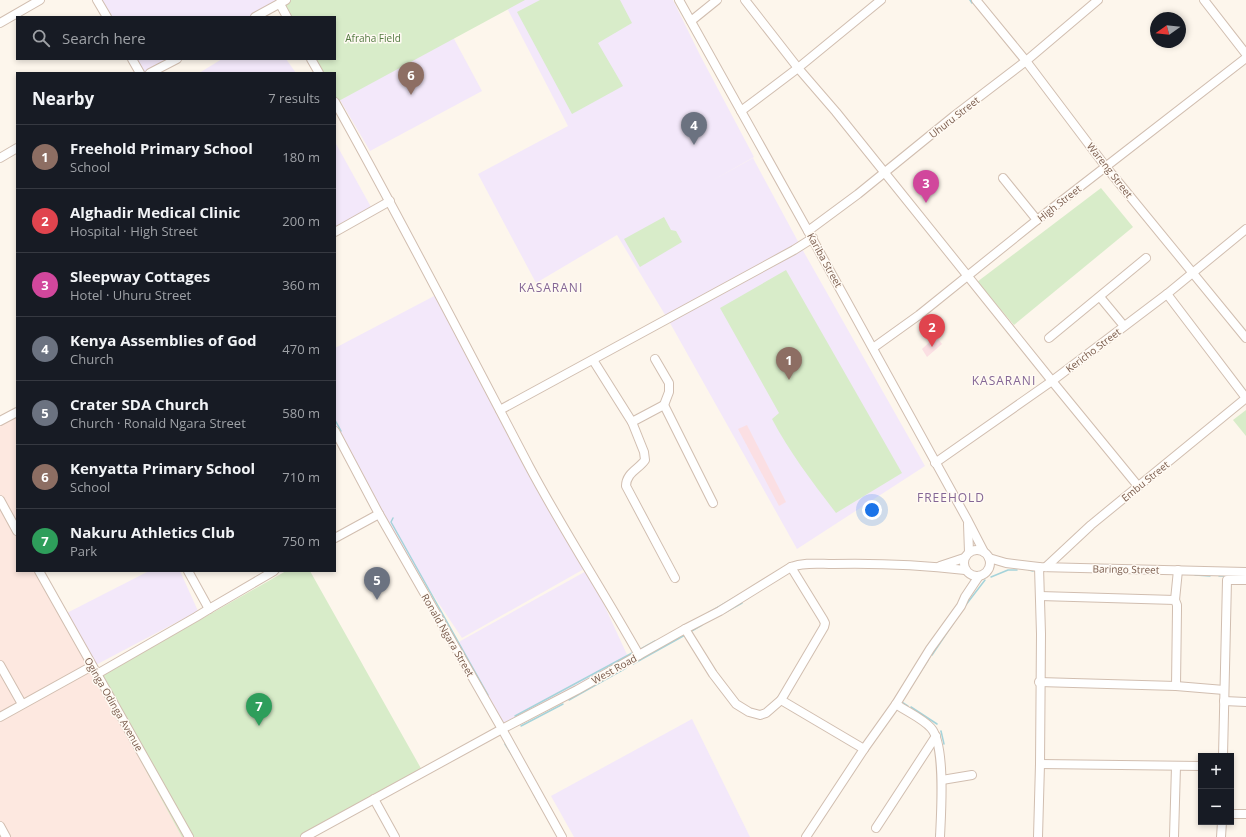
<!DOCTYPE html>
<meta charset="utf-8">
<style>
body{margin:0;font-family:"Open Sans",sans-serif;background:#20242c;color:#f1f3f6}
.controls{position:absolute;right:12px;bottom:12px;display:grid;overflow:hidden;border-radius:0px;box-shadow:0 2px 6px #0003}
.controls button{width:36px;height:36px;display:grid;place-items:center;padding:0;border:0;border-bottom:1px solid #363941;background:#171b24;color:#f1f3f6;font:20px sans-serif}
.compass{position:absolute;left:1150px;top:12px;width:36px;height:36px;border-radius:50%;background:#171b24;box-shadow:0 2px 6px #0003;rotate:255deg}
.you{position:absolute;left:872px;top:510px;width:14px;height:14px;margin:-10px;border:3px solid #fff;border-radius:50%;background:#1a73e8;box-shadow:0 0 0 6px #1a73e833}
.badge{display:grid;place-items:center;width:26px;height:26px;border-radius:50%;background:#0f766e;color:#fff;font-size:13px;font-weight:700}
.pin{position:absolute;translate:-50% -33px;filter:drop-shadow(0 1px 2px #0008)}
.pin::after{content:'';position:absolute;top:21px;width:14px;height:12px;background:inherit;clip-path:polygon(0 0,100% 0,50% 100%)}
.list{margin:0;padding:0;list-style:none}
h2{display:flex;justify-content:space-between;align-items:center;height:52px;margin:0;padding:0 16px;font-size:17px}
h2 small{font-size:13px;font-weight:400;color:#9ea1a6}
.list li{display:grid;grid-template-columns:26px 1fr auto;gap:12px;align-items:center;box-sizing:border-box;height:64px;padding:0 16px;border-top:1px solid #363941}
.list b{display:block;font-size:15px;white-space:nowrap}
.list p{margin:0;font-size:13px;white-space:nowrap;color:#9ea1a6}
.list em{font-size:13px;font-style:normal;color:#9ea1a6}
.icon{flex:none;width:22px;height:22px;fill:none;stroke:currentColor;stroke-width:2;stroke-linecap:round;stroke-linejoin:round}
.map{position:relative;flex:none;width:1246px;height:837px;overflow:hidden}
.search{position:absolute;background:#171b24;box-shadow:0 2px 6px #0003;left:16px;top:16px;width:320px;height:44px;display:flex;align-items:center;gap:10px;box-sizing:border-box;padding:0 14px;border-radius:0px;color:#9ea1a6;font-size:15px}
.panel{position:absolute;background:#171b24;box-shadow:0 2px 6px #0003;left:16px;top:72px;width:320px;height:500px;border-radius:0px}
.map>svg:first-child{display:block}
.commercial{fill:#fde8e0}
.education{fill:#f3e8fa}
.medical{fill:#fbdfe3}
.green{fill:#d8ecc9}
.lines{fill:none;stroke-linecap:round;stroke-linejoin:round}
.stream{stroke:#a5d3da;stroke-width:1.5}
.minor-casing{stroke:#d1beb0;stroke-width:10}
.minor{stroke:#fff;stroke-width:8}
.labels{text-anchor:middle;stroke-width:3;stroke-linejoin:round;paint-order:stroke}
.park-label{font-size:10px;fill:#537a41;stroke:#fffaf3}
.street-label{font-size:10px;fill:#7a5c4d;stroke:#fffaf3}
.quarter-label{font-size:12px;letter-spacing:1px;fill:#846695;stroke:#fffaf3}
</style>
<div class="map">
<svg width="1246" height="837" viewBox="0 0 1246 837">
<rect width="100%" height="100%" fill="#fdf6ec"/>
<polygon class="commercial" points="17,414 17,571 36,571 185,837 0,837 0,424"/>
<g class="education">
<polygon points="93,0 277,0 277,2 250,17 104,17"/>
<polygon points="521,0 673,0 700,55 754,157 710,182 753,158 801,247 925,466 797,549 670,323 617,235 536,283 478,174 568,126 507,8"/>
<polygon points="453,37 482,91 370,151 340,100"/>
<polygon points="131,59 176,59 152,73 139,73"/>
<polygon points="222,59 286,59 296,73 199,73"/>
<polygon points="335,142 371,207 335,228"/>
<polygon points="438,294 584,569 462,638 379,514 335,433 335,348"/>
<polygon points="588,570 629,659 501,724 455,644"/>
<polygon points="149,571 180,571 198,611 90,668 61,616"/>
<polygon points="692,719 750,837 574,837 551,796"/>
</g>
<g class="medical">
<polygon points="936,336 942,344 927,357 922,349"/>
<polygon points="747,425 786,502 779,506 738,429"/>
</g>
<g class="green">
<polygon points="277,0 525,0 335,103 335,73 317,73 309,59 335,59 335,17 285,17"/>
<polygon points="540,0 620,0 632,23 598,43 623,86 572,114 517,12"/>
<polygon points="1101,188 1133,227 1014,325 977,282"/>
<polygon points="664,217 671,230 676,231 682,242 640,267 624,239"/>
<path d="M 786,270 L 902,473 L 836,513 C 813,483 790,453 772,419 L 779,413 L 720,308 Z"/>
<polygon points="1246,410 1246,436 1233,420"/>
<polygon points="286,571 310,571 423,772 310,837 182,837 96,679"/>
</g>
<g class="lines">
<g class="stream">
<polyline points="970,0 972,3"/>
<polyline points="335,420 341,431"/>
<polyline points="393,518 391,522 488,695"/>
<polyline points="1029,570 1033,571"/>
<polyline points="277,573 280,571"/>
<polyline points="1195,575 1210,576"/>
<polyline points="1219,576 1228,576"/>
<polyline points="991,577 1008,570 1017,570"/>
<polyline points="965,606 985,580"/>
<polyline points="708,613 739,595"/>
<polyline points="724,613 742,603"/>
<polyline points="690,632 702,625"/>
<polyline points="639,650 655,641"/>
<polyline points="932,655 954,622"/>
<polyline points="633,664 685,635"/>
<polyline points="912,685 928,660"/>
<polyline points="569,700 626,668"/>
<polyline points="902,702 908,706"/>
<polyline points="911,707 937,724"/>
<polyline points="515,716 634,652"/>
<polyline points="521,726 563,704"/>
<polyline points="941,731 944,744"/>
<polyline points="505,744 515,760"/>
<polyline points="533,793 539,804"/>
<polyline points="936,837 936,834"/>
</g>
<defs>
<g id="minor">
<polyline points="97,0 107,17"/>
<polyline points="281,0 280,4 287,17"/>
<polyline points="679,0 808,231 968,521 984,552"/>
<polyline points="745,0 798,68 836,112 1052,381 1138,486"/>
<polyline points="976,0 1026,61 1106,167 1246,338"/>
<polyline points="1204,0 1246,54"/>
<polyline points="255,17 286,0"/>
<polyline points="691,21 717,0"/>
<polyline points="0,23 40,0"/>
<polyline points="132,59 140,73"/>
<polyline points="311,59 319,73"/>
<polyline points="150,73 177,59"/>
<path d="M 335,102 C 402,222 465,344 529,466 C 563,530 603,591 639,655"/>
<polyline points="741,111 798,68 881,0"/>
<polyline points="0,158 17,148"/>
<polyline points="1003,178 1037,220"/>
<polyline points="808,231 858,194 954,116 1026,61 1098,0"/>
<polyline points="335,232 390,201"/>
<polyline points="1167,294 1246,398"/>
<polyline points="1100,297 1124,326"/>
<polyline points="1049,338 1146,258"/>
<polyline points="873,348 919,315 1037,220 1246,58"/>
<polyline points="655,359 669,383 669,392 664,405"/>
<path d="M 593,360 L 632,422 L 644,452 L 645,460 C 639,469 626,473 626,486 L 675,578"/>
<polyline points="500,410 794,250 813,238"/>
<polyline points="0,421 17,412"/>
<polyline points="632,422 664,405 713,503"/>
<polyline points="335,431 379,514 502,729 562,837"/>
<polyline points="935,463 1052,381 1167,294 1246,229"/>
<polyline points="0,500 17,531"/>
<polyline points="968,524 969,552"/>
<polyline points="335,538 379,514"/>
<circle cx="977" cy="563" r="13"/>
<polyline points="989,558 1006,563 1039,567 1246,572"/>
<polyline points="940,566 964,558"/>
<polyline points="791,567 823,619 825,623 824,627 781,700 864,749"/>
<polyline points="1046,567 1091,525 1246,398"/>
<polyline points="39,571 189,837"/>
<polyline points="188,571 209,609 274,571"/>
<polyline points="1040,596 1175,600 1177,605 1177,610 1176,686"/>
<polyline points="1175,600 1178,570"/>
<polyline points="685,629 713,674 736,704 749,712 760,715 766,713 781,700"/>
<polyline points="0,665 22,704"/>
<polyline points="97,674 196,617 209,609"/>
<polyline points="1039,682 1176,686 1224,690"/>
<polyline points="1224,701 1246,702"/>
<path d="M 896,704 C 907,712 922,718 931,728 C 946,745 941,814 940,837"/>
<polyline points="0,717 92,666"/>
<polyline points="1223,756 1227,580 1246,580"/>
<polyline points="1040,764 1201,766"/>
<polyline points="942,780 972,775"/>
<polyline points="374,799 395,837"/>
<polyline points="1231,814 1246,814"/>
<polyline points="0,826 6,837"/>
<polyline points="876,828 936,736"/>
<path d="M 305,837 L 502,729 L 577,690 L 685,629 L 720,611 L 791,567 C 804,562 819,564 833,564 C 877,563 921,565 965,570"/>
<polyline points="806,837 864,749 896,704 930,649 961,606 965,597 979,576"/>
<polyline points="1038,837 1040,764 1041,634 1039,567"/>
<polyline points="1174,837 1176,766"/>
<polyline points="1221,837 1222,822"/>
</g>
</defs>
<use href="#minor" class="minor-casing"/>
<use href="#minor" class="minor"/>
</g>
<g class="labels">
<g class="park-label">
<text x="373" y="42">Afraha Field</text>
</g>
<g class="street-label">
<text transform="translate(954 117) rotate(-38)" y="4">Uhuru Street</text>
<text transform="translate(1110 170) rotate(52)" y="4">Wareng Street</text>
<text transform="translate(1059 203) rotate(-38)" y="4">High Street</text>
<text transform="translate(825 260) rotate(61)" y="4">Kariba Street</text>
<text transform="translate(1093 350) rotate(-37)" y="4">Kericho Street</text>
<text transform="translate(1145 481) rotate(-39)" y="4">Embu Street</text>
<text transform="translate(1126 569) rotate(1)" y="4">Baringo Street</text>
<text transform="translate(448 635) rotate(60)" y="4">Ronald Ngara Street</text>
<text transform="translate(614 669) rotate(-29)" y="4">West Road</text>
<text transform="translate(114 704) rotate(60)" y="4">Oginga Odinga Avenue</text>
</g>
<g class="quarter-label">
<text x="551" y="292">KASARANI</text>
<text x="1004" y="385">KASARANI</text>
<text x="951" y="502">FREEHOLD</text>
</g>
</g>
</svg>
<div class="controls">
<button>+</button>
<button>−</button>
</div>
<svg class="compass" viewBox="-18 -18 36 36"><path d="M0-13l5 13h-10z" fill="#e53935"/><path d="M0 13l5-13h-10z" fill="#9ea1a6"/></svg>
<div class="you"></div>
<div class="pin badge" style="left:789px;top:380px;background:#8d6e63">1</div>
<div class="pin badge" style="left:932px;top:347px;background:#e0444e">2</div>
<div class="pin badge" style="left:926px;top:203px;background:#d1479c">3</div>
<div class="pin badge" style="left:694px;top:145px;background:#6b7280">4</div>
<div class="pin badge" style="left:377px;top:600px;background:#6b7280">5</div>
<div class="pin badge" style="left:411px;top:95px;background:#8d6e63">6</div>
<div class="pin badge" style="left:259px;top:726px;background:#2e9e5b">7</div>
<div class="search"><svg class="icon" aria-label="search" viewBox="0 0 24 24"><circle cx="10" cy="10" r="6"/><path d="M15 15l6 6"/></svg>Search here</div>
<section class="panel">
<h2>Nearby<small>7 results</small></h2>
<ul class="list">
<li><span class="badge" style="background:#8d6e63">1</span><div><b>Freehold Primary School</b><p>School</p></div><em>180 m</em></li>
<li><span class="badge" style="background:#e0444e">2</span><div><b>Alghadir Medical Clinic</b><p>Hospital · High Street</p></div><em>200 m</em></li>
<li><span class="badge" style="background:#d1479c">3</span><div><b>Sleepway Cottages</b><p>Hotel · Uhuru Street</p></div><em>360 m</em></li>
<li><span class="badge" style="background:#6b7280">4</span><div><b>Kenya Assemblies of God</b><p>Church</p></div><em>470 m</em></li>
<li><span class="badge" style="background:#6b7280">5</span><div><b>Crater SDA Church</b><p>Church · Ronald Ngara Street</p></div><em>580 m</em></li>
<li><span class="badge" style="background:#8d6e63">6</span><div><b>Kenyatta Primary School</b><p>School</p></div><em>710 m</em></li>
<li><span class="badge" style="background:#2e9e5b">7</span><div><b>Nakuru Athletics Club</b><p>Park</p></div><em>750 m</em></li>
</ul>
</section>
</div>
